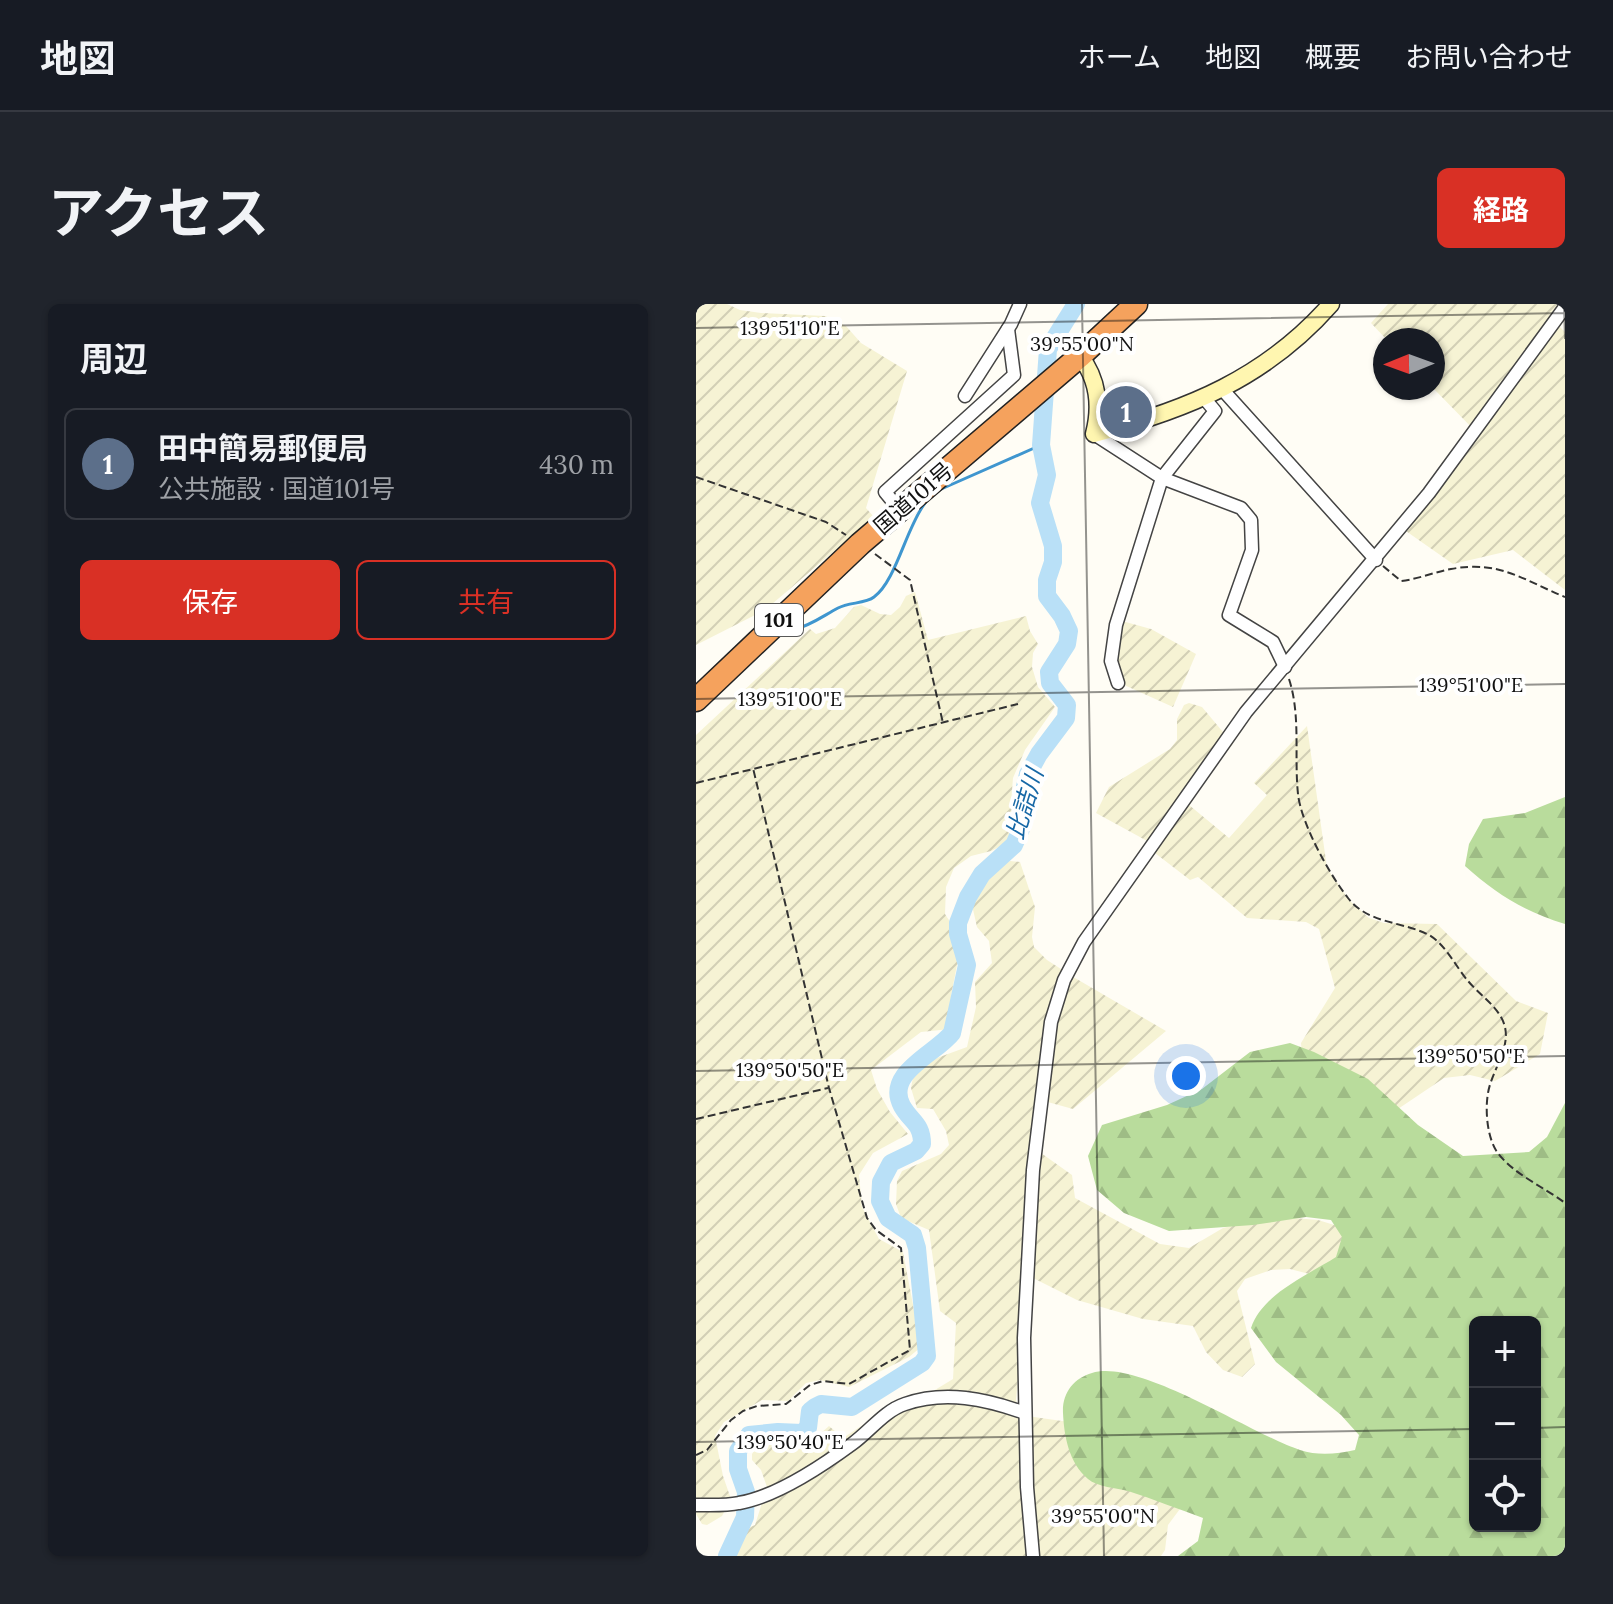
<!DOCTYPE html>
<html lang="ja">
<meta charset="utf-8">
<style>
body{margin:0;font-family:Lora,"Noto Sans JP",serif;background:#20242c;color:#f1f3f6}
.controls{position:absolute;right:24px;bottom:24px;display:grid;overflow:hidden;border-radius:12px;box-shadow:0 2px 6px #0004}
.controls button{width:72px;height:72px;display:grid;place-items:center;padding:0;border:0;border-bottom:2px solid #363941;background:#171b24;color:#f1f3f6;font:40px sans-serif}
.compass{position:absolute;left:677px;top:24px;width:72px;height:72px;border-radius:50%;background:#171b24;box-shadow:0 2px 6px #0004;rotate:269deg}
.you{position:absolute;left:490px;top:772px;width:28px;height:28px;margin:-20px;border:6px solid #fff;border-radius:50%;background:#1a73e8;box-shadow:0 0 0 12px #1a73e833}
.badge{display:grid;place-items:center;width:52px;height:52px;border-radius:50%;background:#d93025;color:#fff;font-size:26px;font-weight:700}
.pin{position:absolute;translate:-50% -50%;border:4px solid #fff;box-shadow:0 2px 8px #0006}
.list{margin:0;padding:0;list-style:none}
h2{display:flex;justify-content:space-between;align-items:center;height:104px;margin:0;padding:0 32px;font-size:34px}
h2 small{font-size:26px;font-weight:400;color:#9ea1a6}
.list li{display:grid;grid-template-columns:52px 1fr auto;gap:24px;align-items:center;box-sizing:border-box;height:112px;margin:0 16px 16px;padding:0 16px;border:2px solid #363941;border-radius:12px}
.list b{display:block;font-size:30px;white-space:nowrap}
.list p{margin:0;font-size:26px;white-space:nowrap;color:#9ea1a6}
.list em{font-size:26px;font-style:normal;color:#9ea1a6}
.actions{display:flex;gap:16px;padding:24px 32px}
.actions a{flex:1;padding:18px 0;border:2px solid #d93025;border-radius:12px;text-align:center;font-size:28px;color:#d93025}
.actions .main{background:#d93025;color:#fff}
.icon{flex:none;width:44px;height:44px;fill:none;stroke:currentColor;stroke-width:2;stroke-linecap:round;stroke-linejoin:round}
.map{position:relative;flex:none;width:869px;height:1252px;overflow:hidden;border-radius:12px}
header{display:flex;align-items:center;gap:48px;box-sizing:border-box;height:112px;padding:0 40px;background:#171b24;border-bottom:2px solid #363941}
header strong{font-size:38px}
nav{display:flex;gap:44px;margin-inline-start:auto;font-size:28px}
.intro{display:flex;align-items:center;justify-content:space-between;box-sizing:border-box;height:192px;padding:0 48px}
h1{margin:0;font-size:56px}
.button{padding:20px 36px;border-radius:12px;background:#d93025;color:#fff;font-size:28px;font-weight:700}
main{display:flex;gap:48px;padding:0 48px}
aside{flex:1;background:#171b24;border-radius:12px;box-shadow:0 2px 6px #0004}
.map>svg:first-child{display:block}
.farmland{fill:url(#farmland-furrows)}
.forest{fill:url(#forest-firs);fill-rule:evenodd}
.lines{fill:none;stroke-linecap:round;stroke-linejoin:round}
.stream{stroke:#3f96cf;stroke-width:3}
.river{stroke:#b9e0f7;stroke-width:18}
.street-casing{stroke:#444;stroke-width:15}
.secondary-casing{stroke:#333;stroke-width:19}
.highway-casing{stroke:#222;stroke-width:25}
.path{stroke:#333;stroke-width:2;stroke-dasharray:8 4;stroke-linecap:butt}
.street{stroke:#fff;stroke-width:12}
.secondary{stroke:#fff6b0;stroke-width:16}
.highway{stroke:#f5a25d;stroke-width:22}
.ticks{fill:none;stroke:#111;stroke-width:2;stroke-opacity:0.45}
.labels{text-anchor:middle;stroke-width:8;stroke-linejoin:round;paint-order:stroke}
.shield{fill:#fff;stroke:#585858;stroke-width:2}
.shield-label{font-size:20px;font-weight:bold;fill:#111}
.street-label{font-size:22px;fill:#111;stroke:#fff}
.water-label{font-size:24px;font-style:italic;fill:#1768a6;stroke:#fff}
.ticks-label{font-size:20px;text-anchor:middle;fill:#111;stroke:#fff;stroke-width:8;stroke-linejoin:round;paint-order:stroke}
</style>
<header>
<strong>地図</strong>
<nav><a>ホーム</a><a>地図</a><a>概要</a><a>お問い合わせ</a></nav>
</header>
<div class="intro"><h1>アクセス</h1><a class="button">経路</a></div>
<main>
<aside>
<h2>周辺<small></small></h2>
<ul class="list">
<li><span class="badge" style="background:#5c6f8a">1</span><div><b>田中簡易郵便局</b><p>公共施設 · 国道101号</p></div><em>430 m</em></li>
</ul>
<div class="actions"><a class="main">保存</a><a>共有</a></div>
</aside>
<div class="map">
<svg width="869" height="1252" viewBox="0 0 869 1252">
<defs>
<pattern id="farmland-furrows" width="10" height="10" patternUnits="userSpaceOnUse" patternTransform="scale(2)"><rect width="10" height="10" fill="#f6f3d4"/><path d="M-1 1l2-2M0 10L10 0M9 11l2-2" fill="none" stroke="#d2cfb5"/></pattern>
<pattern id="forest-firs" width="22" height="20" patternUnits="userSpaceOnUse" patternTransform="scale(2)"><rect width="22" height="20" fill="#b9dc9c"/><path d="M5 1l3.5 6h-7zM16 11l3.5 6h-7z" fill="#9ebc85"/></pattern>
</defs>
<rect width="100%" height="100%" fill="#fffdf5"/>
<g class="farmland">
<polygon points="0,0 31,0 44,6 65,9 129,12 150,22 165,39 211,67 170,204 178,213 69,306 0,341"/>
<polygon points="692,0 862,0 853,12 869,28 869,286 817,246 757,260 707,225 783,131 737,84 737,36 691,36 675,19"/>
<polygon points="219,288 232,336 330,312 334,327 342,340 337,349 336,363 342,383 359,403 329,446 317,474 315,498 321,534 295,547 275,552 258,564 250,583 249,610 271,644 261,661 255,692 254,725 225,728 175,766 181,785 194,808 212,830 177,849 163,871 166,903 183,935 207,948 225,1043 213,1053 153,1083 124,1076 110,1079 92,1097 66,1096 28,1118 19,1132 27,1172 35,1195 26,1212 11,1221 6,1220 0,1210 0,431 114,325 120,330 139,324 158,303 165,301 184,310 195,311 204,303 210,292"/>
<polygon points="426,317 455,325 500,350 477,403 426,380 419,357"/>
<polygon points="493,399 506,403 537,440 487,496 533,534 571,491 558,479 611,422 631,564 653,596 673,614 688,619 741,620 820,697 852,709 844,750 799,777 774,771 748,774 696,809 606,751 605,739 639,684 623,625 610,618 551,614 502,573 494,576 459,549 453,538 400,509 413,483 474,445 481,436 481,415 488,401"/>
<polygon points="314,557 324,558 339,603 336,633 338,643 351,656 379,674 470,727 377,805 348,797 345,849 376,871 379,894 464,940 493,944 527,924 573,912 622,916 661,928 625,973 594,965 575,966 549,975 541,987 559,1060 546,1073 527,1066 510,1048 497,1022 447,1015 381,996 331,971 320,1096 324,1111 387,1120 525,1150 472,1221 469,1246 465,1252 23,1252 32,1238 47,1226 59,1221 71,1183 65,1166 56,1156 56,1150 62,1141 73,1135 101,1144 115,1138 133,1122 147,1134 188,1107 234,1089 257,1075 260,1019 244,1007 233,926 205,914 200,900 201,877 206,867 245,850 253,841 250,827 237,805 221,804 215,784 218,768 230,758 271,743 280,703 279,678 296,659 293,637 281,623 276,601 298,565"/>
</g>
<g class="forest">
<path d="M 869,493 L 869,620 C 829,608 800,590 769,562 L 773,540 L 787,515 L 829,509 Z"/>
<path d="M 594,739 L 618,748 L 672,775 L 722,821 L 767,852 L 833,848 L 851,833 L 869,799 L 869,1252 L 482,1252 L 502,1237 L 507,1214 C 482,1205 457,1195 432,1187 C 421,1184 401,1183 392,1175 C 373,1159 368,1132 367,1109 C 366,1089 378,1074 396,1069 C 442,1054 557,1131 604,1146 C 622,1152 641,1150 659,1146 L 663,1131 L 645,1111 L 580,1058 L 555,1024 C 566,990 612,971 640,953 L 646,933 L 635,916 L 610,913 L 557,921 L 473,927 L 428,909 L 401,886 L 392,852 L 406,821 L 471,801 L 506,785 L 554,748 ZM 779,1018 L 839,1018 L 839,1222 L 779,1222 Z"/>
</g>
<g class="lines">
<g class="stream">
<polyline points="243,186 345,141"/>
<path d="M 97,326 C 114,322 127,312 142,304 C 153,298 169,300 178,293 C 200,277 210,224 229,199"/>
</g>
<path class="river" d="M 31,1252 L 49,1213 L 50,1188 L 42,1165 L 42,1147 L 53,1131 L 82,1128 L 106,1129 L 112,1124 L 114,1107 L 119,1103 L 125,1100 L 156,1103 L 226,1059 L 231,1052 L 221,944 L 217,931 L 192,914 L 184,897 L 185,878 L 195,859 L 220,847 L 226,840 C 226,819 215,818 206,802 C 188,769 241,749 256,729 L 271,661 L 262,630 L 262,619 L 272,593 L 286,570 L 318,541 L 325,525 L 327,491 L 332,470 L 343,450 L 370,414 L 371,401 L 354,379 L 353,368 L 371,340 L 373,327 L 366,312 L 351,292 L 351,276 L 357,258 L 357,242 L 344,199 L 351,171 L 345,141 L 352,45 L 380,0"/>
<defs>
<g id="street">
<polyline points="526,85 680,256"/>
<polyline points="269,92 315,20 324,0"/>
<polyline points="398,130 466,174 545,204 555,216 556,246 533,311 577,338 589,363"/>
<polyline points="203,205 189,188 318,71 312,25"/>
<polyline points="422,379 415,357 420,321 466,174 519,107 508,94"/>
<path d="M 0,1201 C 14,1201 29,1202 43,1199 C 79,1193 126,1162 156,1140 C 174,1127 188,1107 209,1100 C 249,1086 290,1095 329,1109"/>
<polyline points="337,1252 331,1183 328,1034 337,866 355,718 368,676 388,638 550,408 733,189 869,3"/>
</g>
<path id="secondary" d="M 384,52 C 402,75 405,103 398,130 C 491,106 570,74 635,0"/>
<polyline id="highway" points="0,396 164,240 384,52 440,0"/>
</defs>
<use href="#street" class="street-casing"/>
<use href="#secondary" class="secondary-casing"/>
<use href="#highway" class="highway-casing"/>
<g class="path">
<polyline points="0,173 130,218 150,231"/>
<polyline points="179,250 214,276 247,419"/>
<path d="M 687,262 L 705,277 C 723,275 738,268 755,265 C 804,256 827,276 869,293"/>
<path d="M 593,375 C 605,412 598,452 602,490 C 605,519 633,570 652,594 C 672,620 706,617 733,631 C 750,641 760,663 772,677 C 783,690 797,699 805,713 C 820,739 796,764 792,789 C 789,806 791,833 801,848 C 817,870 848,883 869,899"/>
<polyline points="0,479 322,400"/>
<polyline points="0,815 132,784"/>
<polyline points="0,1151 11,1146 35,1116 47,1107 61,1102 90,1100 114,1081 127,1077 153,1080 214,1046 205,944 180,926 171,914 133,784 57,464"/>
</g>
<use href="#street" class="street"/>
<use href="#secondary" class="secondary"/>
<use href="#highway" class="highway"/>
</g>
<path class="ticks" d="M 386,0 L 408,1252M 868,0 L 869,35M 0,24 L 869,9M 0,395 L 869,380M 0,767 L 869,752M 839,1124 L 869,1123M 0,1138 L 779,1125"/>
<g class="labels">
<rect class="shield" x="59" y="300" width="48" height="32" rx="6"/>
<g class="shield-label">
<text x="83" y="323">101</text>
</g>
<g class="street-label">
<text transform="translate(217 194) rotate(-41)" y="8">国道101号</text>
</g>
<g class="water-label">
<text transform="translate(329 500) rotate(-73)" y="8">比詰川</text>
</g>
</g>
<g class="ticks-label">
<text x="94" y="31">139°51'10"E</text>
<text x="386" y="47">39°55'00"N</text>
<text x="775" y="388">139°51'00"E</text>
<text x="94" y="402">139°51'00"E</text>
<text x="775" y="759">139°50'50"E</text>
<text x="94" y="773">139°50'50"E</text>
<text x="94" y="1145">139°50'40"E</text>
<text x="407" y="1219">39°55'00"N</text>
</g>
</svg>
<div class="controls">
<button>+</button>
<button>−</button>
<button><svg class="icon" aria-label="locate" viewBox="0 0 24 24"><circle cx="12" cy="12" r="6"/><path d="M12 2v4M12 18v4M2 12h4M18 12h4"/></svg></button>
</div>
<svg class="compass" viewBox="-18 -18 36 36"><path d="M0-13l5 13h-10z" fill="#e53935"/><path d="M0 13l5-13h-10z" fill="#9ea1a6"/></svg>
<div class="you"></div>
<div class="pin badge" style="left:430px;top:108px;background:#5c6f8a">1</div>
</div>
</main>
